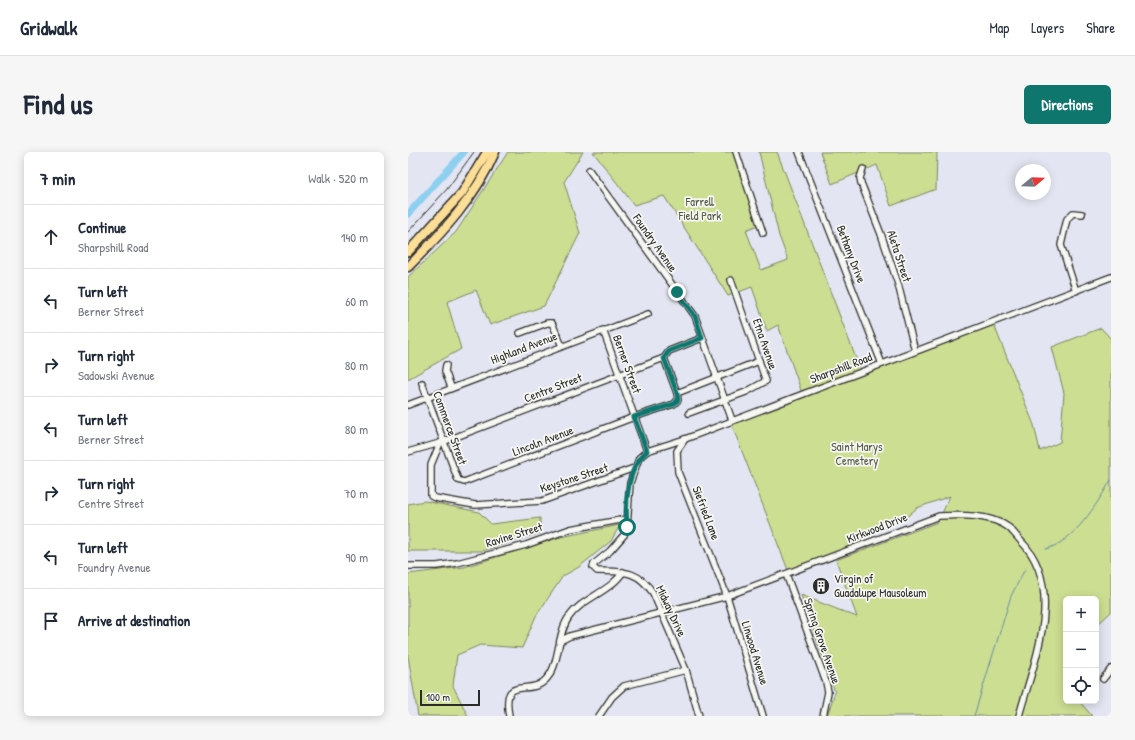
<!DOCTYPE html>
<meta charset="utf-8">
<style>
body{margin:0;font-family:"Patrick Hand",sans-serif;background:#f6f6f7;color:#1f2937}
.controls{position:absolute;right:12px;bottom:12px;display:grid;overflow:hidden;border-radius:6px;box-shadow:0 2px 10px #0003}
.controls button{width:36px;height:36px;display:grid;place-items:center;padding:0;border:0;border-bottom:1px solid #e0e1e3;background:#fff;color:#1f2937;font:20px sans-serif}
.compass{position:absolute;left:607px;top:12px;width:36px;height:36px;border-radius:50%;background:#fff;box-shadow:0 2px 10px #0003;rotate:71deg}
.scale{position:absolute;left:12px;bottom:10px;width:60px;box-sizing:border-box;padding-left:4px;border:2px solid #2b2b2b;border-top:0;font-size:11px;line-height:14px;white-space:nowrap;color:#2b2b2b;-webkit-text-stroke:3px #f6f6f2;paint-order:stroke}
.stop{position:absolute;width:12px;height:12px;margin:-9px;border:3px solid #0f766e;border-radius:50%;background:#fff}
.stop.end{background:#0f766e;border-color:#fff;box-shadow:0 1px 4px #0008}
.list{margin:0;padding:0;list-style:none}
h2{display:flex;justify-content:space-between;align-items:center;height:52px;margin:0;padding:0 16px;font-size:17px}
h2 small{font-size:13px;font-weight:400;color:#747a83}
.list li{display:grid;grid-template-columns:26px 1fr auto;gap:12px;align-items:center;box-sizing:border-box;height:64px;padding:0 16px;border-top:1px solid #e0e1e3}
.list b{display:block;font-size:15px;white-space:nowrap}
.list p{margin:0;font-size:13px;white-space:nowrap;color:#747a83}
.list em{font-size:13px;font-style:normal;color:#747a83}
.icon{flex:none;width:22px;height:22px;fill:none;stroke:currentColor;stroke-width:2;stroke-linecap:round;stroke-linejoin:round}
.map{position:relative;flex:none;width:703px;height:564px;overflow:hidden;border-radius:6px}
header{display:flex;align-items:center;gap:24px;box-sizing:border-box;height:56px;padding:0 20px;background:#fff;border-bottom:1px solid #e0e1e3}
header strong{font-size:19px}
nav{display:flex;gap:22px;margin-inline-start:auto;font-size:14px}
.intro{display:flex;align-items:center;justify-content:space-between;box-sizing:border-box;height:96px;padding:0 24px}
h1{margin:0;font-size:28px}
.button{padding:10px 18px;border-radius:6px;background:#0f766e;color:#fff;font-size:14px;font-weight:700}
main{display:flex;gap:24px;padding:0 24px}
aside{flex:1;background:#fff;border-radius:6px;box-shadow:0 2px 10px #0003}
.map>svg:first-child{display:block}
.green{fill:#ccde92;stroke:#7c845e}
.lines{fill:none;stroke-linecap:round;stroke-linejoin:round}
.stream{stroke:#668da1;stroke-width:1}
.river{stroke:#8ecff0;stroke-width:7}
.minor-casing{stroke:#2b2b2b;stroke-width:8}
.highway-casing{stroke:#2b2b2b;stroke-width:11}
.minor{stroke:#f6f6f2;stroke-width:5.5}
.highway{stroke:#fcde96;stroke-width:8}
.rail{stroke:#2b2b2b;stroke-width:1}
.route{stroke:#0f766e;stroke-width:5}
.labels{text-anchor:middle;stroke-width:3.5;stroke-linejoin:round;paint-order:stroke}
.park-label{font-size:12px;fill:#535845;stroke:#f6f6f2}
.street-label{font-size:12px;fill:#2b2b2b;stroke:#f6f6f2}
.poi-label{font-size:12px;fill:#2b2b2b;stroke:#f6f6f2;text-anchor:start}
</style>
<header>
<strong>Gridwalk</strong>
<nav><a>Map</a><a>Layers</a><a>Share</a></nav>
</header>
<div class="intro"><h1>Find us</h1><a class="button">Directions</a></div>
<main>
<aside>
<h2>7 min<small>Walk · 520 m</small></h2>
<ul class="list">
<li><svg class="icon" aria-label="ahead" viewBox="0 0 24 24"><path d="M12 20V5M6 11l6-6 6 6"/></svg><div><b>Continue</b><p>Sharpshill Road</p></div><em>140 m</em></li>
<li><svg class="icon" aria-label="left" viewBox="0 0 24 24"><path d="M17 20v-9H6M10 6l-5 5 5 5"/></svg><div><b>Turn left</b><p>Berner Street</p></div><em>60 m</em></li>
<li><svg class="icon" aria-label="right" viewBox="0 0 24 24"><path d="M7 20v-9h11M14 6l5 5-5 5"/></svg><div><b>Turn right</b><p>Sadowski Avenue</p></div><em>80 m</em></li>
<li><svg class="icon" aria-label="left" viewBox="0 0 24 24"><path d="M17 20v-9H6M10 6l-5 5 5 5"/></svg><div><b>Turn left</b><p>Berner Street</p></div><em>80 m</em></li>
<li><svg class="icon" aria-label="right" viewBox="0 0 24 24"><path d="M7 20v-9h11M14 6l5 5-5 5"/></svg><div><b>Turn right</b><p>Centre Street</p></div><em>70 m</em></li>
<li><svg class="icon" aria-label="left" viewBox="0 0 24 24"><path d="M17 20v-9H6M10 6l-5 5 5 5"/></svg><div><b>Turn left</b><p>Foundry Avenue</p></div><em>90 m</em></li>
<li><svg class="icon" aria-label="arrive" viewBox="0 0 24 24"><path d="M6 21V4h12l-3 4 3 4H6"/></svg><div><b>Arrive at destination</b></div></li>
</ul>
</aside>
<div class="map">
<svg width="703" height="564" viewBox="0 0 703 564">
<rect width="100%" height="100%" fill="#e3e6f2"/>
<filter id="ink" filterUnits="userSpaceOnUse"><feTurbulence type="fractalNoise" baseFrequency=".025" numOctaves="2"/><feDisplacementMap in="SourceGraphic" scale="8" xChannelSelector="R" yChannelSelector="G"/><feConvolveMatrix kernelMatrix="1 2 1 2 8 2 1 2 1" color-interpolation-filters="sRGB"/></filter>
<g filter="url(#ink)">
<g class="green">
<polygon points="100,0 175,0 156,30 172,81 136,154 82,173 68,138 39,150 53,197 0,227 0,125 48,80"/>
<polygon points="185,0 328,0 352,72 338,78 353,118 380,108 371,84 351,0 369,0 454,222 586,173 626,273 632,299 652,290 656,241 644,195 693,176 703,187 703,460 688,474 688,447 658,447 658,549 671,549 684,564 419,564 427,540 393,443 449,465 428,408 530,370 542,344 509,356 495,368 454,385 453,390 380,418 323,271 395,244 370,173 359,179 344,135 320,144 256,44 226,53"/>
<polygon points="412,0 529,0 528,37 483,54 469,13 424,32"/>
<polygon points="17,349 71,360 83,372 132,366 132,381 74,399 0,399 0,352"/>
<polygon points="212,373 203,389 171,415 155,424 128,464 114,496 72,493 49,503 45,534 60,564 10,564 0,504 0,422 56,415 153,385"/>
</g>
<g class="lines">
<g class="stream">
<path d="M 638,397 C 666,390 689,352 703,328"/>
<polyline points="566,564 603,444 617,417"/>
</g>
<polyline class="river" points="0,62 56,0"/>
<defs>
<g id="minor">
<polyline points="328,0 355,81"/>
<polyline points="391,0 474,212"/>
<polyline points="455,17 452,26 453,31 473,82 490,132 507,199"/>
<polyline points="181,18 287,164 324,268"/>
<polyline points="668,139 653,93 659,67 665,61 674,62"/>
<polyline points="195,178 239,299"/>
<polyline points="112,181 139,171 144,171 154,194"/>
<polyline points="38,213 37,219 43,235"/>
<polyline points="14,231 50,328 56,330 226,265 266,252 270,248 269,241 256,206"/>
<polyline points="269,241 351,209"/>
<polyline points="0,253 240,162"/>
<polyline points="281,261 338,240 358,229 323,128"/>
<polyline points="277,287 269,299 270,320 319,444 355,564"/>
<polyline points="32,291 23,313 23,344 27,346 67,353 134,349 226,316"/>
<polyline points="0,300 32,291 256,206 261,199 294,186"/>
<polyline points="0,414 29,414 49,411 118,393 162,377 218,367"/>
<polyline points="378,422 418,530 420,540 415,564"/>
<path d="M 152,489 L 162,484 L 319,444 L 531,364 C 552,363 581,362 600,375 C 604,378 608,384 612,388 C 659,435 626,509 611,564"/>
<polyline points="695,527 703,517"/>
<path d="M 101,564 C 93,519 123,548 140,525 C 152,511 149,481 161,465 C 174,446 202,440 215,420"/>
<polyline points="191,564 204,545 216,534 278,518"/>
<path d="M 291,564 L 278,518 L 245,441 C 229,417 215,420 189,419 L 185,415 L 186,412 L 202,399 L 216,383 L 219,375 L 222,331 L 231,306 L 239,299 L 277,287 L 703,125"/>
</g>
<g id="highway">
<polyline points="0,100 54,41 79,0"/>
<path d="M 0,115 C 34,81 68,45 87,0"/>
</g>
</defs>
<use href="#minor" class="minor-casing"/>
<use href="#highway" class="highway-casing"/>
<use href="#minor" class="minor"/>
<use href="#highway" class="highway"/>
<polyline class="rail" points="0,80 39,37 66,0"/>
</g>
</g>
<g class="lines" filter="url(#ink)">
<path class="route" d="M 219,375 C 217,350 219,316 239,299 L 226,265 L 266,252 L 270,248 L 269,241 L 256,206 L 261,199 L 294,186 L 287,164 L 269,140"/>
</g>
<defs>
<symbol id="building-disc" viewBox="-11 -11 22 22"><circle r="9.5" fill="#2b2b2b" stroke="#f6f6f2"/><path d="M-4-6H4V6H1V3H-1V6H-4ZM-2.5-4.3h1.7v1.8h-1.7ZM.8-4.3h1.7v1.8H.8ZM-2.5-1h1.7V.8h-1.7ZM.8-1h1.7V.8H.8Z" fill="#fff"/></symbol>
</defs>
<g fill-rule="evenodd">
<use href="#building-disc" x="403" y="424" width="20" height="20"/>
</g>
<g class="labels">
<g class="park-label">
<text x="292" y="54">Farrell<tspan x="292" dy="14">Field Park</tspan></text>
<text x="449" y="299">Saint Marys<tspan x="449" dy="14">Cemetery</tspan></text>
</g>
<g class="street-label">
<text transform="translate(247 91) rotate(55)" y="4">Foundry Avenue</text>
<text transform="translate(443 102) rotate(69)" y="4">Bethany Drive</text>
<text transform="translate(491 104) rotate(72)" y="4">Aleta Street</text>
<text transform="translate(357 192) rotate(71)" y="4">Etna Avenue</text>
<text transform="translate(116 196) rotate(-21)" y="4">Highland Avenue</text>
<text transform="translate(219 212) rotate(70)" y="4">Berner Street</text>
<text transform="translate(433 216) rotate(-21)" y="4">Sharpshill Road</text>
<text transform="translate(145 236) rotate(-21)" y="4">Centre Street</text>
<text transform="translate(42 276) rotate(70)" y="4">Commerce Street</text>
<text transform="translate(135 289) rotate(-21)" y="4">Lincoln Avenue</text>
<text transform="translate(166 326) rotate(-18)" y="4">Keystone Street</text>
<text transform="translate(298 361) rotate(69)" y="4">Siefried Lane</text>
<text transform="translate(469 376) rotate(-21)" y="4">Kirkwood Drive</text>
<text transform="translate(106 383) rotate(-17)" y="4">Ravine Street</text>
<text transform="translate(263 459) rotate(65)" y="4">Midway Drive</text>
<text transform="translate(414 489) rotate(71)" y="4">Spring Grove Avenue</text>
<text transform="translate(347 501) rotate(73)" y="4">Linwood Avenue</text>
</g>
<g class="poi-label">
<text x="426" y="431">Virgin of<tspan x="426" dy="14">Guadalupe Mausoleum</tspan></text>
</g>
</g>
</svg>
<div class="controls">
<button>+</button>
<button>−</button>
<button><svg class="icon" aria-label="locate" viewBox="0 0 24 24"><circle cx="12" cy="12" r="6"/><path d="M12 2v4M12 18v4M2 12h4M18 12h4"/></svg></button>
</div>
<svg class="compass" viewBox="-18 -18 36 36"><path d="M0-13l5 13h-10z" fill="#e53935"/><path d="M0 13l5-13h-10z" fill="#747a83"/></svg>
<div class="scale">100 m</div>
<div class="stop" style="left:219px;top:375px"></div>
<div class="stop end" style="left:269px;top:140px"></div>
</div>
</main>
